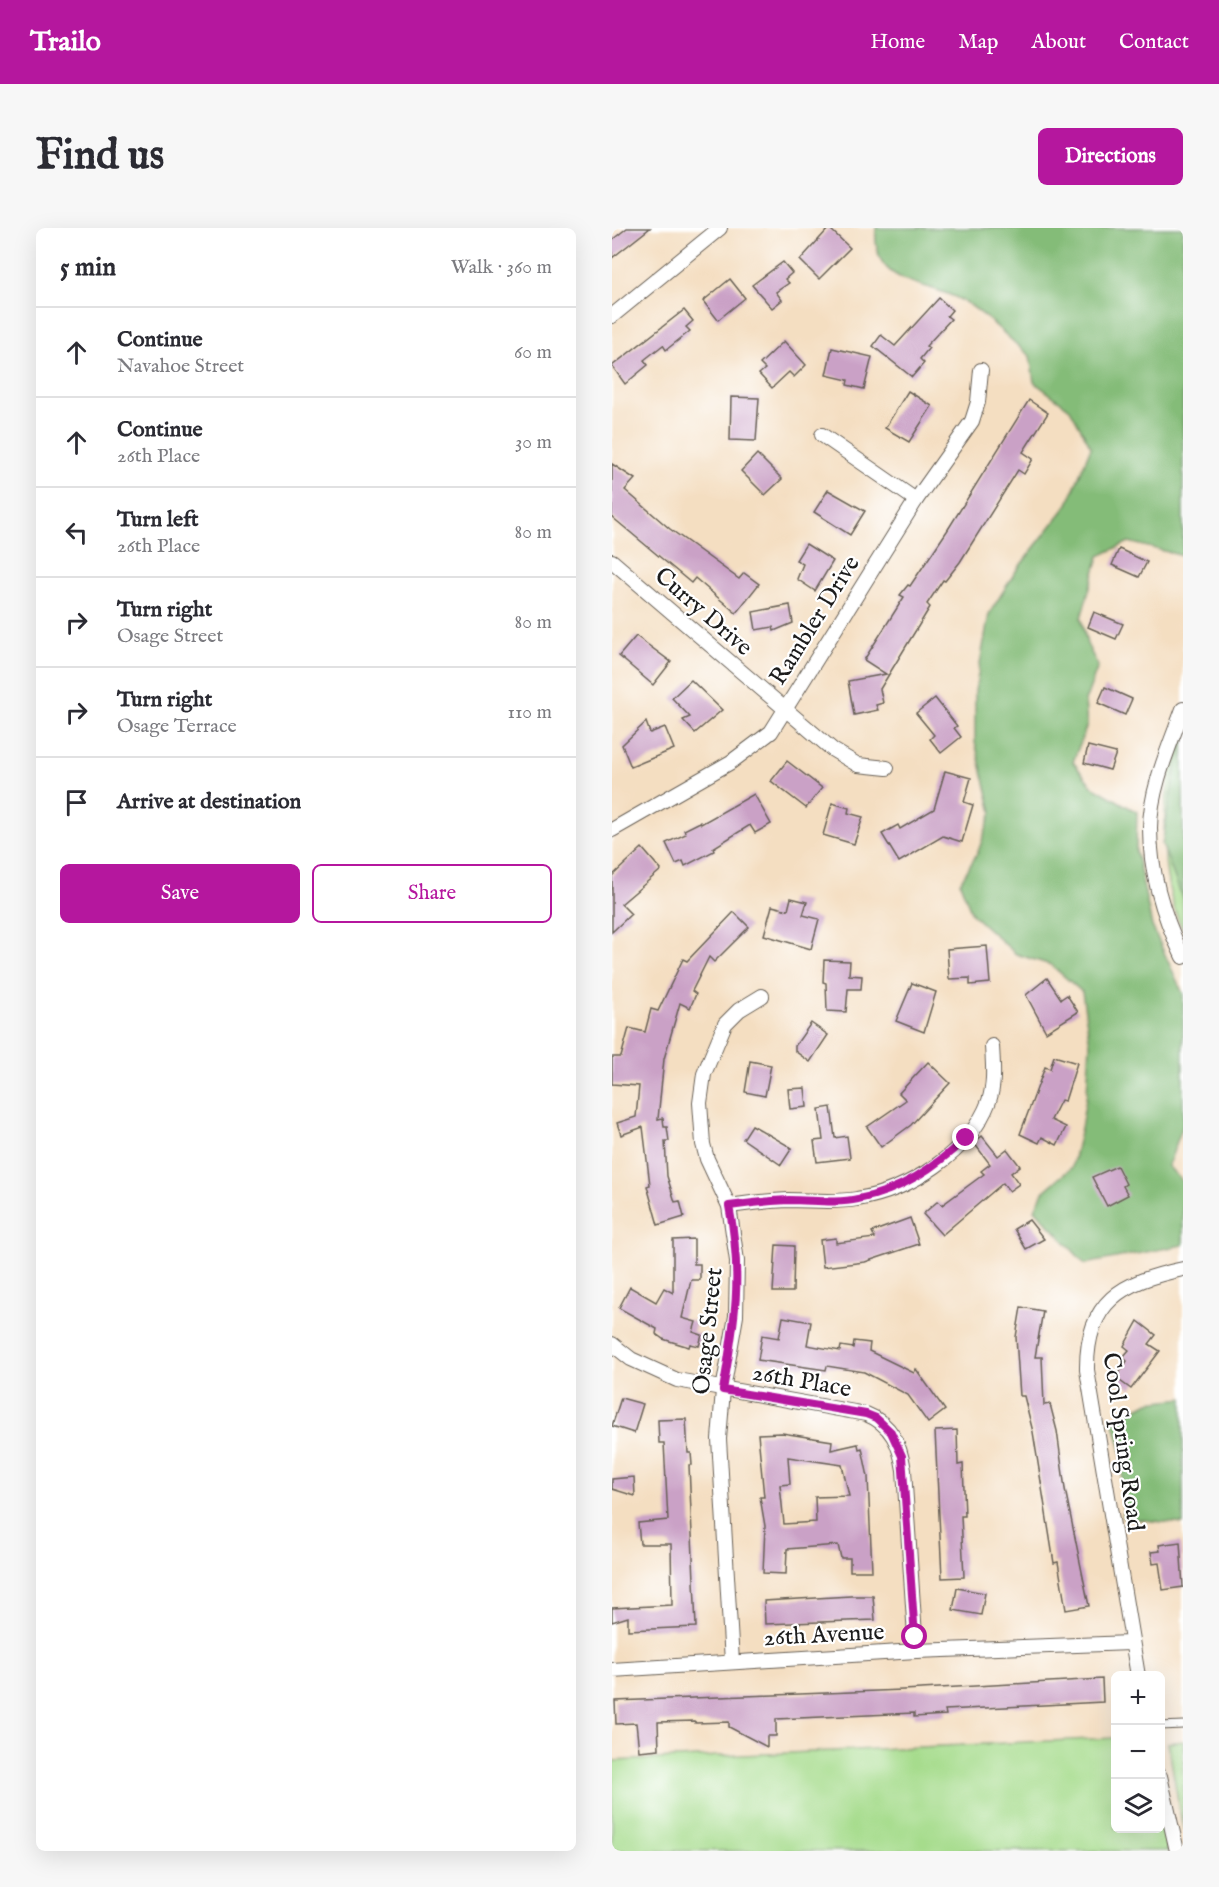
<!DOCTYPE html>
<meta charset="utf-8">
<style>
body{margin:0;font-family:"IM FELL English",serif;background:#f7f7f7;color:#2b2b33}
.controls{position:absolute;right:18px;bottom:18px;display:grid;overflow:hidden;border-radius:9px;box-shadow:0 6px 24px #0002}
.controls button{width:54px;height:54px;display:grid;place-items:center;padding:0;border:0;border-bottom:2px solid #e1e1e2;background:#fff;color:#2b2b33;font:30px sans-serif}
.stop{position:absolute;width:18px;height:18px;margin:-14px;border:4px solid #b5179e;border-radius:50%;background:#fff}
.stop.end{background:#b5179e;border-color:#fff;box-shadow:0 2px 6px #0008}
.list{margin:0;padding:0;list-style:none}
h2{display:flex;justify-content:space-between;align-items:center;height:78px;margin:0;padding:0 24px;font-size:26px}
h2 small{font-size:20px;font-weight:400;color:#7c7c81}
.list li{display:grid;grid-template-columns:39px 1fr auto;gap:18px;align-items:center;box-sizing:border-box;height:90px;padding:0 24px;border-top:2px solid #e1e1e2}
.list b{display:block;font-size:22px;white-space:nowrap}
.list p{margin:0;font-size:20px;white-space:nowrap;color:#7c7c81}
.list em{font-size:20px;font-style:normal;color:#7c7c81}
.actions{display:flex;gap:12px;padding:18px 24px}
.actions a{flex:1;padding:14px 0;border:2px solid #b5179e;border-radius:9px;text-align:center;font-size:21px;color:#b5179e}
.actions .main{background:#b5179e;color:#fff}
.icon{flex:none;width:33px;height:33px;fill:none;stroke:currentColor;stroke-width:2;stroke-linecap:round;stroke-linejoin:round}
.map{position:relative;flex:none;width:571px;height:1623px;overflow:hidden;border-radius:9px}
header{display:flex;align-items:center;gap:36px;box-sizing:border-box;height:84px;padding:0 30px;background:#b5179e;color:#fff}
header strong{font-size:28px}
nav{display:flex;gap:33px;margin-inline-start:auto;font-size:21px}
.intro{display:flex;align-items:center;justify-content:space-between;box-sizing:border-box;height:144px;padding:0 36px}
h1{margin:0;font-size:42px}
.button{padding:15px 27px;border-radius:9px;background:#b5179e;color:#fff;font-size:21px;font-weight:700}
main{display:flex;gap:36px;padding:0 36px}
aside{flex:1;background:#fff;border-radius:9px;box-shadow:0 6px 24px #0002}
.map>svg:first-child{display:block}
.green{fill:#a6dc8c;stroke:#617c54;stroke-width:1.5}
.forest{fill:#84bc78;stroke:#506c4a;stroke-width:1.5}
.building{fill:#caa1c6;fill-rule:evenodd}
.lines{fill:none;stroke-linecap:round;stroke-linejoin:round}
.lane-casing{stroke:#686056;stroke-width:9}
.street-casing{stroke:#686056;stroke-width:16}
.lane{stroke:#fff;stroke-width:7}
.street{stroke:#fff;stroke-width:14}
.route{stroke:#b5179e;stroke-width:8}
.labels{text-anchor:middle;stroke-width:4.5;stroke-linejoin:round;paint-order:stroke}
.street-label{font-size:24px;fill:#1c1c1c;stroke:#fff}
</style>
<header>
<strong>Trailo</strong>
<nav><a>Home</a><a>Map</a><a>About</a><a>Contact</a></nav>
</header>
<div class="intro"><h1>Find us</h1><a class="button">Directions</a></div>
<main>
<aside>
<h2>5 min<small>Walk · 360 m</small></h2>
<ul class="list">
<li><svg class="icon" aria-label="ahead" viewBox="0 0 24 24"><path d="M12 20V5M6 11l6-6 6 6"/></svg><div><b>Continue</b><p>Navahoe Street</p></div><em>60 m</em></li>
<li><svg class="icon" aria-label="ahead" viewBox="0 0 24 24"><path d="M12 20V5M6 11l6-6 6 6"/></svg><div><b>Continue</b><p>26th Place</p></div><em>30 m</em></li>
<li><svg class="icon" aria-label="left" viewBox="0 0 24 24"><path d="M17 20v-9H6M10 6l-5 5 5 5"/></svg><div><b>Turn left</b><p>26th Place</p></div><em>80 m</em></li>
<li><svg class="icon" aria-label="right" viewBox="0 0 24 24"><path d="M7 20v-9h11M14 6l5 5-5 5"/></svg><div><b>Turn right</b><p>Osage Street</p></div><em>80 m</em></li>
<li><svg class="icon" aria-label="right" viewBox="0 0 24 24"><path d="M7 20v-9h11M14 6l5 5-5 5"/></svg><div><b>Turn right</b><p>Osage Terrace</p></div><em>110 m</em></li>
<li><svg class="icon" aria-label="arrive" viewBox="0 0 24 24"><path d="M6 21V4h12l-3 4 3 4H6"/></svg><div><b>Arrive at destination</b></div></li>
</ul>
<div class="actions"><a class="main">Save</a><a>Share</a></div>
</aside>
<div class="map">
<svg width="571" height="1623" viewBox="0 0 571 1623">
<rect width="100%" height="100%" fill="#fff"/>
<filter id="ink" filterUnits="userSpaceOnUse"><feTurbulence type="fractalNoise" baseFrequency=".0167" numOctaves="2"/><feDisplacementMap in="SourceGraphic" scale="12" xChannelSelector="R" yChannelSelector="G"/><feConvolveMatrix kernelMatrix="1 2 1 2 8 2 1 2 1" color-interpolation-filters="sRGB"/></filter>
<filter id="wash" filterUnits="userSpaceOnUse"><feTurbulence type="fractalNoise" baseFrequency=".008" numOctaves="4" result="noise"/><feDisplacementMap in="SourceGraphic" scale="24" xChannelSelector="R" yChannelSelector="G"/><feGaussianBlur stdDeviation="1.35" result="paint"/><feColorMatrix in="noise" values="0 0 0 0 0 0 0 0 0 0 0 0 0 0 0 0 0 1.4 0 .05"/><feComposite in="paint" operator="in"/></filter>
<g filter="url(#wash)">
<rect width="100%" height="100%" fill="#f4dec1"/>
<g class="green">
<path d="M 571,496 L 571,703 C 542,640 550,560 571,496 Z"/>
<polygon points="503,1510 503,1600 548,1600 549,1588 556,1623 0,1623 0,1533"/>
<polygon points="571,1513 571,1602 556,1515"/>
</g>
<g class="forest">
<path d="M 264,0 L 571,0 L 571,328 L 517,314 L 487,328 L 469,390 L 475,416 L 486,438 L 473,473 L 475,497 L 461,534 L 480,558 L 525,584 L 524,623 L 540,698 L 571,766 L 571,897 L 556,938 L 571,954 L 571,1017 L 473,1036 L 423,981 L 431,964 L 460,939 L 469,900 L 475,864 L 478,816 L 470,764 L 439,737 L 404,726 L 360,686 L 348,655 L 366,624 L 380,584 L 363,514 L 363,463 L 377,386 L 404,343 L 456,276 L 479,219 L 458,181 L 422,154 L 418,128 C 399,113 370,82 349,72 C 310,51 259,59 264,0 Z"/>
<polygon points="571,510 571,672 550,616 567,521"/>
<polygon points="571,1170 571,1296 511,1290 510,1225 501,1193 537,1174"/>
</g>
<g id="blocks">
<g class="building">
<polygon points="15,0 38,0 0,30 0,12"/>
<polygon points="217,0 238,20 207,51 188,32"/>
<polygon points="171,34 180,45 173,51 177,55 164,64 170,72 160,80 140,57"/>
<polygon points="118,51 133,70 106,92 91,73"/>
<polygon points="327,70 340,82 335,88 339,91 314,118 317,120 308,131 312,135 300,149 261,118 269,107 283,118"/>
<polygon points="72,82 81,93 74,99 78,103 54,122 51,117 32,132 36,137 13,156 0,138"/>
<polygon points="172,113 194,137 182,149 177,144 160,160 147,146 153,141 148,136"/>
<polygon points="220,120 260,129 252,161 235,157 236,152 214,147"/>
<polygon points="296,163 320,178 297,214 273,200"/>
<polygon points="119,169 147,170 144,213 118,212"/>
<polygon points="417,172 436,185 411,224 421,231 412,246 406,242 348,334 333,353 331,352 315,376 318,379 268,461 271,475 264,477 266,482 242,487 236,453 274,446 252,432 292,369 288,367 296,357 298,358 335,303"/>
<polygon points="145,226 170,251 153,267 129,243"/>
<polygon points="0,236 23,251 13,262 58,301 127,351 132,345 147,356 124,385 83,350 79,355 0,289"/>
<polygon points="216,262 253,283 238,307 202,284"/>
<polygon points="194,316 221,333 203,363 185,351 191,336 184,332"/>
<polygon points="507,321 535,334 527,349 500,337"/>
<polygon points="178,377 181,395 162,403 161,399 144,402 141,384"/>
<polygon points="482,384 511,396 504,411 476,399"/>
<polygon points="24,408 59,434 41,457 7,428"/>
<polygon points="79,452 110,482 83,505 71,492 78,489 60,470"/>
<polygon points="493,459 520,471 513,487 486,475"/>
<polygon points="323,470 345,498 342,500 349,509 329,525 318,511 322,507 304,485"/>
<polygon points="34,494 38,505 53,499 62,521 19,539 10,517"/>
<polygon points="476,518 504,525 498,542 472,535"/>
<polygon points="175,533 210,560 194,580 159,553"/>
<polygon points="333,543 359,550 352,574 361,577 350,614 331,608 287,634 270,606 286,597 288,601 322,581"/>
<polygon points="142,566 159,596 143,605 138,597 101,620 102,623 73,638 71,633 64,636 54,615 74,606 72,602 88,594 89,596"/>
<polygon points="220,575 237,580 236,585 251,589 242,616 211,607"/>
<polygon points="30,620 49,642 9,676 19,686 0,704 0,648"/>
<polygon points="179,670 195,674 191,687 207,691 199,721 152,707 160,678 176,682"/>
<polygon points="122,684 137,699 102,734 97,729 80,763 84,766 78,780 68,775 52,831 46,891 51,890 52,899 55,899 57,913 53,913 55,948 63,974 68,973 72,989 46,997 35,958 38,957 31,899 9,907 5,895 24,889 27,858 0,856 0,829 9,829 17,800 33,804 39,781 46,783 71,731 75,733"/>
<polygon points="375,718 378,755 358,757 358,750 337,751 335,721"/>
<polygon points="212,732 238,733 237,747 250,748 249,761 236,761 234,784 215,783 214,755 211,754"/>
<polygon points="435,750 449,771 455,767 466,784 434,804 414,767"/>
<polygon points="300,755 324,764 312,804 284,793"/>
<polygon points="199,795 216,807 198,834 183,823 183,818"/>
<polygon points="442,828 465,835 453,873 449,872 439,892 454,899 445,917 430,909 427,915 408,906 433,839 438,841"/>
<polygon points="138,833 159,837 153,868 133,864"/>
<polygon points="316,834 338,855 299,897 269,919 255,899 294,872 287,865"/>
<polygon points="193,860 195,879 178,881 176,861"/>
<polygon points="219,879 223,910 235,908 238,930 205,934 202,913 211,912 207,881"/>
<polygon points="140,897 180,920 169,937 131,911"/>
<polygon points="370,908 386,928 395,921 408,938 399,945 407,956 397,963 391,955 330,1007 311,986 326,973 330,977 372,946 369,943 378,936 362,915"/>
<polygon points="505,938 514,956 511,958 516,967 495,978 480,949"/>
<polygon points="298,990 307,1016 253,1034 211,1039 208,1012 224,1010 224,1015 263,1010 260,1004"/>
<polygon points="417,992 432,1011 414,1021 402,1001"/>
<polygon points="82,1011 82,1036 88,1036 88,1052 79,1052 70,1090 84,1094 81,1104 90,1107 87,1118 78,1116 77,1119 51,1111 44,1106 45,1101 7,1080 18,1059 44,1074 52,1060 61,1065 61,1012"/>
<polygon points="164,1017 182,1018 181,1064 161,1064"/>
<polygon points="409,1079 431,1083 423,1129 430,1129 432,1177 438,1176 445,1203 453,1261 477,1378 454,1382 446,1334 442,1335 421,1204 412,1168 408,1168 404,1109"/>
<polygon points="171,1089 199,1094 195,1117 228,1123 229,1118 241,1120 242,1113 258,1115 257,1123 302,1145 304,1141 333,1182 316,1195 296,1167 252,1144 215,1138 214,1142 146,1132 150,1107 167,1110"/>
<polygon points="526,1093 544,1107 537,1116 548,1123 519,1161 504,1150 515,1133 511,1129 517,1122 512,1118"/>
<polygon points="9,1170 31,1176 22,1205 0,1198"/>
<polygon points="74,1191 76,1225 79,1225 80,1237 77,1237 84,1399 16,1402 16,1389 0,1394 0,1380 60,1377 59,1316 28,1316 26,1295 56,1292 52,1215 47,1215 46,1192"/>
<polygon points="345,1202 346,1237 351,1236 353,1288 349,1288 352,1349 330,1350 323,1203"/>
<path d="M 170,1205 L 220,1213 L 219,1222 L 246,1216 L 247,1221 L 250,1220 L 256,1249 L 260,1343 L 238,1343 L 238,1330 L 229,1330 L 226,1317 L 175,1321 L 174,1346 L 151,1345 L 153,1298 L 148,1269 L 152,1269 L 146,1206 ZM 176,1229 L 230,1237 L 237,1268 L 203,1269 L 204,1294 L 172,1296 L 168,1257 L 178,1256 Z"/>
<polygon points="22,1249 23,1268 0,1261 0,1251"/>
<polygon points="568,1314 571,1359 551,1362 547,1335 541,1336 539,1324 548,1323 547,1317"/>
<polygon points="345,1360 373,1365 369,1387 341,1382"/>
<polygon points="239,1368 261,1368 263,1392 153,1396 152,1373"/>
<polygon points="490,1451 491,1474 333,1482 334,1487 302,1489 302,1485 164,1491 164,1508 155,1508 155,1519 117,1499 117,1494 83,1495 83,1493 46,1494 47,1521 27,1523 24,1495 4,1496 3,1473 291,1462"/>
</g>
</g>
</g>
<g filter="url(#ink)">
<use href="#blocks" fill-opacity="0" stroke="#686056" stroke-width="1.5"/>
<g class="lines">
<defs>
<polyline id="lane" points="548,1498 571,1497"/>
<g id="street">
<polyline points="0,88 108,0"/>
<polyline points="210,207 304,272"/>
<polyline points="0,333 221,522 246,537 275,540"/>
<path d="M 571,481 C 558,517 538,561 538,600 C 538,645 552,690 571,729"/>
<polyline points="0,602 119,534 159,504 304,272 360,193 366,174 369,142"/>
<path d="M 117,978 C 137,975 156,973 176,972 C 199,972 223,975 245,971 C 297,963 358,924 377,873 C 383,855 381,837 380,818"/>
<path d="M 0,1116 L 19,1131 L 65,1152 L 254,1186 C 280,1196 288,1217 292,1242 L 304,1423"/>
<polyline points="120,1434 107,1211 111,1162 124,1088 125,1033 117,978 95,931 91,916 88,875 92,846 113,796 127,782 150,768"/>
<polyline points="0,1442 304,1423 519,1415"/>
<path d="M 526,1448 L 475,1142 C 474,1073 510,1054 571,1041"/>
<polyline points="548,1548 565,1623"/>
</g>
</defs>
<use href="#lane" class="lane-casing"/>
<use href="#street" class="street-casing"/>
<use href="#lane" class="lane"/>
<use href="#street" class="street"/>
</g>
</g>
<g class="lines" filter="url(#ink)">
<path class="route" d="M 303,1409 L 290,1228 L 279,1204 L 264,1190 L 254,1186 L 111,1162 C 123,1094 131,1047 117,978 C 137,975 157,973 177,972 C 200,972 224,976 246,971 C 289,963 323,939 354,910"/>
</g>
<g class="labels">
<g class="street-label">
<text transform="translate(92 383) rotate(41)" y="8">Curry Drive</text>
<text transform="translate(202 392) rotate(-58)" y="8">Rambler Drive</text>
<text transform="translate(95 1103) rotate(-84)" y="8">Osage Street</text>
<text transform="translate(190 1152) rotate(10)" y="8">26th Place</text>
<text transform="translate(512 1214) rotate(82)" y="8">Cool Spring Road</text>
<text transform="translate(212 1406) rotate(-3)" y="8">26th Avenue</text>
</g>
</g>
</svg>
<div class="controls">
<button>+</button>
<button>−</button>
<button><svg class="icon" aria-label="layers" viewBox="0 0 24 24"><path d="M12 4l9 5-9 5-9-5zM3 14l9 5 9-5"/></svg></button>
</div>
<div class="stop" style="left:303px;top:1409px"></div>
<div class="stop end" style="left:354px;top:910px"></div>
</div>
</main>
